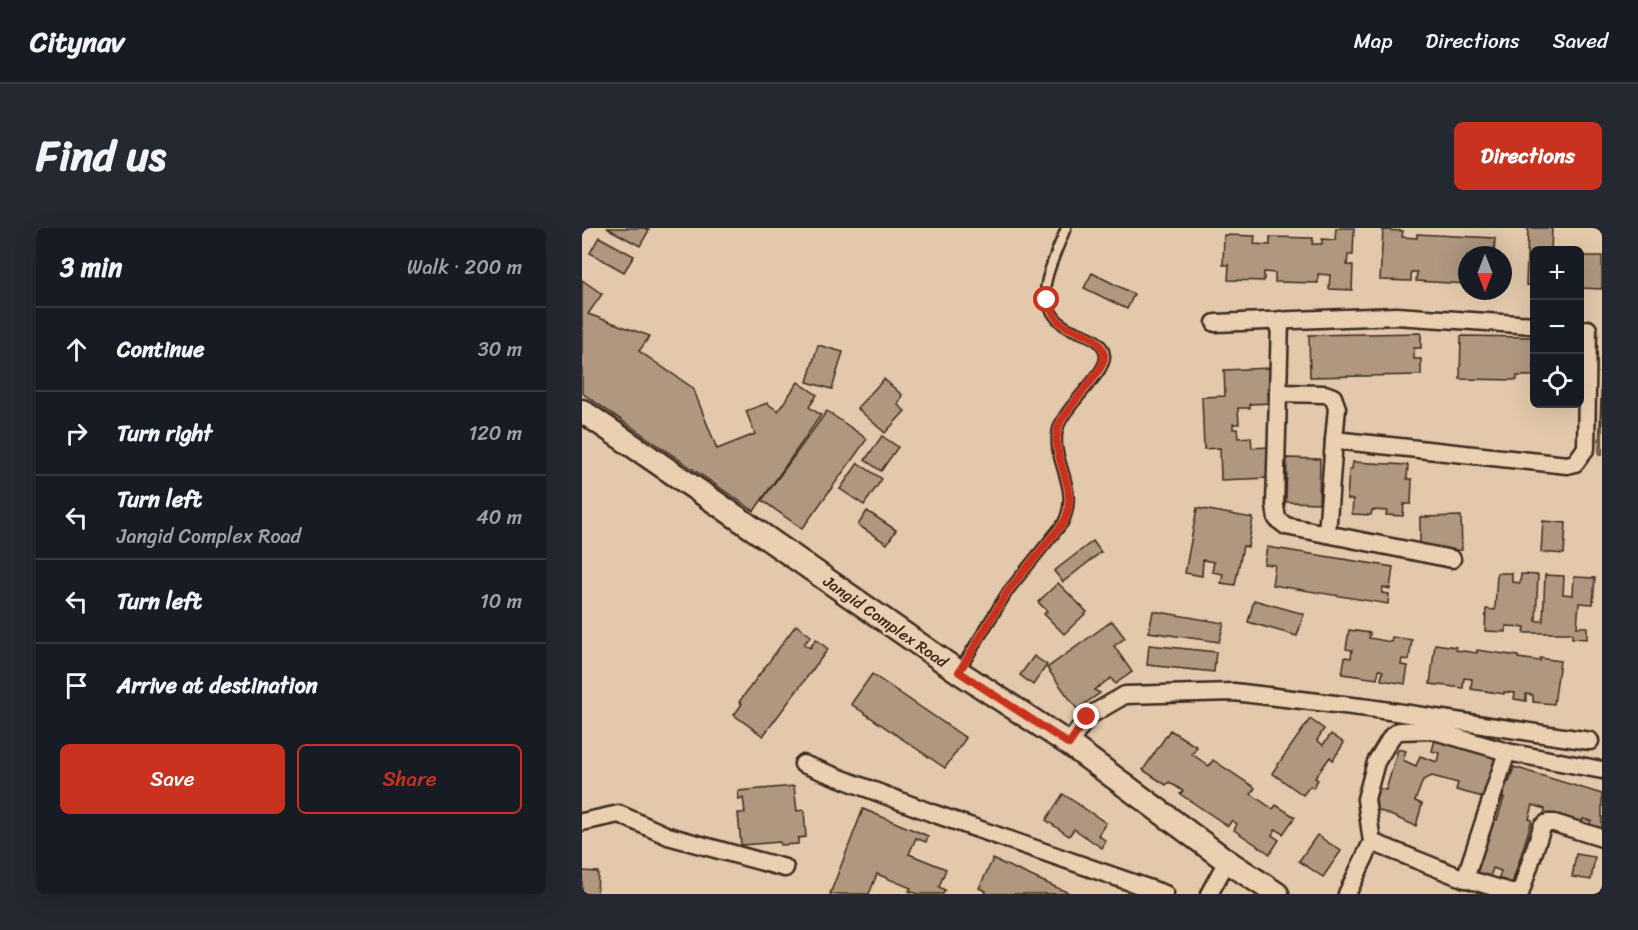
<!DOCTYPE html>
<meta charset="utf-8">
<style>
body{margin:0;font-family:Sriracha,sans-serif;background:#242831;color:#f1f3f6}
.controls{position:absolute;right:18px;top:18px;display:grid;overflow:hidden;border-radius:9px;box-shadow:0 6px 24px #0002}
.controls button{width:54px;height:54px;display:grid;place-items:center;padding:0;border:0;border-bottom:2px solid #363941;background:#171b24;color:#f1f3f6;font:30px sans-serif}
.compass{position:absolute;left:876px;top:18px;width:54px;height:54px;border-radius:50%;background:#171b24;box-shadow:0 6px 24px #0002;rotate:180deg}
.stop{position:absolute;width:18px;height:18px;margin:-14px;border:4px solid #c8321e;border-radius:50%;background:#fff}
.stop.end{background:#c8321e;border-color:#fff;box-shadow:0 2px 6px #0008}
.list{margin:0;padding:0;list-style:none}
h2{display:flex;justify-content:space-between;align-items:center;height:78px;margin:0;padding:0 24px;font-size:26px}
h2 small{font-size:20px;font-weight:400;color:#9ea1a6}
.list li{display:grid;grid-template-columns:39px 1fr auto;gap:18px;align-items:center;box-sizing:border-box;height:84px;padding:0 24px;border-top:2px solid #363941}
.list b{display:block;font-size:22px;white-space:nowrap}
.list p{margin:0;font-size:20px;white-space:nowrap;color:#9ea1a6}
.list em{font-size:20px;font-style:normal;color:#9ea1a6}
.actions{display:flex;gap:12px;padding:18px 24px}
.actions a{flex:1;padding:14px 0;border:2px solid #c8321e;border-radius:9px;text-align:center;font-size:21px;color:#c8321e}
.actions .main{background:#c8321e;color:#fff}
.icon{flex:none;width:33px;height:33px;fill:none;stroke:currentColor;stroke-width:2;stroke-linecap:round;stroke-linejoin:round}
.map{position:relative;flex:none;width:1020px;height:666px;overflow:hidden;border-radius:9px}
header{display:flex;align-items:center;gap:36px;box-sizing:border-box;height:84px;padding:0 30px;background:#171b24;border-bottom:2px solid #363941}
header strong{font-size:28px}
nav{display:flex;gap:33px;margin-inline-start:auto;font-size:21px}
.intro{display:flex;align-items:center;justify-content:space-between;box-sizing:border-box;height:144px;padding:0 36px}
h1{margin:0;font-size:42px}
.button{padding:15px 27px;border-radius:9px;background:#c8321e;color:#fff;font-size:21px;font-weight:700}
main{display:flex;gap:36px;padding:0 36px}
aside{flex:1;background:#171b24;border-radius:9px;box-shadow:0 6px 24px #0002}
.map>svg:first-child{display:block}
.building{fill:#af9780;stroke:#3b2a1e;stroke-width:1.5}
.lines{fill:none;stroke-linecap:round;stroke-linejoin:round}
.lane-casing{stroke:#3b2a1e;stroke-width:13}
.street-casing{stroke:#3b2a1e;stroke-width:21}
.secondary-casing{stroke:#3b2a1e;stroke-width:27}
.lane{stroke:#eacfb1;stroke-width:8}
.street{stroke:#eacfb1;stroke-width:16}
.secondary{stroke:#eacfb1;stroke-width:22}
.route{stroke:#c8321e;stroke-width:8}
.labels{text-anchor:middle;stroke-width:5;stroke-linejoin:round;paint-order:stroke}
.street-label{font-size:16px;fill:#3b2a1e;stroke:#eacfb1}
</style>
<header>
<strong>Citynav</strong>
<nav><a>Map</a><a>Directions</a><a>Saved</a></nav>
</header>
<div class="intro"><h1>Find us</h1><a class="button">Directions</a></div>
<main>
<aside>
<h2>3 min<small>Walk · 200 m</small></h2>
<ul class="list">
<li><svg class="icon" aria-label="ahead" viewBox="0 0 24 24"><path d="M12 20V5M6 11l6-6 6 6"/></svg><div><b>Continue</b></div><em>30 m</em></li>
<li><svg class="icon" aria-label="right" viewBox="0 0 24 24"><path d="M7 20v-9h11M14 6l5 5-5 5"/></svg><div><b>Turn right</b></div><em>120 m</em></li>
<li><svg class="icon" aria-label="left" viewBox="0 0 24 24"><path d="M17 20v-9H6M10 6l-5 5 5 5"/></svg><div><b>Turn left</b><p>Jangid Complex Road</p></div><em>40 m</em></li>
<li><svg class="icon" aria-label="left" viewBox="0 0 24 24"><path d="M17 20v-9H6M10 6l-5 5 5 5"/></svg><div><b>Turn left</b></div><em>10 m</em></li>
<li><svg class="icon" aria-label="arrive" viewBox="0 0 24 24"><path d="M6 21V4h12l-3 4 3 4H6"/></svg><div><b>Arrive at destination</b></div></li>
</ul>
<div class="actions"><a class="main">Save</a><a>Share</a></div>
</aside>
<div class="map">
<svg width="1020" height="666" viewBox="0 0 1020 666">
<rect width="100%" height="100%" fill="#e3c8ab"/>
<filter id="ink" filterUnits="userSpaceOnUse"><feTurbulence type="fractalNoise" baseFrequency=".0167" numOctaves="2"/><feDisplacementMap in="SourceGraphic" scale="12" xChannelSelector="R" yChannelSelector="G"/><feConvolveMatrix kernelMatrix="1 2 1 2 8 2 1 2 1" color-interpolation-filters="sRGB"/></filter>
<g filter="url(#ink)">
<g class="building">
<polygon points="25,0 63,0 67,2 58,18"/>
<polygon points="754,0 772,0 771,27 766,27 765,37 771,37 770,62 747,61 748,47 736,46 736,55 693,54 693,45 682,44 682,53 646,52 647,37 641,37 642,7 673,8 672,16 688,17 688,9 731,10 730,16 740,16 740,11 753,12"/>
<polygon points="946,0 970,0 969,22 952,22 952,58 944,57"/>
<polygon points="801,2 821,3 820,9 835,10 835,6 913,10 912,27 885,27 885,56 834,53 835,44 829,44 829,53 798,52"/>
<polygon points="17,9 52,28 42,44 8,25"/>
<polygon points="998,28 1020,28 1020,61 998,60"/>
<polygon points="510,45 552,66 545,81 502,60"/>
<polygon points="0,52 20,66 6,86 68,108 57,123 111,160 135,221 173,206 164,183 185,175 196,183 216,154 235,167 227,179 239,187 172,283 0,165"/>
<polygon points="839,105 839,120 832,120 832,131 839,131 839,147 728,149 727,107"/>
<polygon points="879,108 952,109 952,148 935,148 935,152 878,151"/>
<polygon points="236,117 261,124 250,161 225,154"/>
<polygon points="1020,136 1020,227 1017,227"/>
<polygon points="688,140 689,175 668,176 668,180 656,180 657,196 651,196 651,201 655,201 656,210 669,209 670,220 687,219 688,250 639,252 638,220 622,221 620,169 643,168 642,142"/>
<polygon points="302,151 320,167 316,177 323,183 303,205 275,180"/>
<polygon points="245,183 285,211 220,301 180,272"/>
<polygon points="300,208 316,219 299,243 283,232"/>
<polygon points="705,230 738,231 737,275 704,274"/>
<polygon points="771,234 826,237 825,251 830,251 829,276 822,276 821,288 804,287 805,283 790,282 789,287 770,286 771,272 765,271 767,241 770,241"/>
<polygon points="276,235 300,251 282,277 258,261"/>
<polygon points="615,280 671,290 666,319 661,318 653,357 639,355 641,346 630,344 632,334 621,332 620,348 603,345"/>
<polygon points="285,283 314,302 305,316 276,297"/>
<polygon points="879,288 880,322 838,323 838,289"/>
<polygon points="961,293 984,295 982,326 959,324"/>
<polygon points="511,313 519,324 481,354 472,343"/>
<polygon points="685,319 811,339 808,361 801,359 800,365 807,366 806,376 690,357 693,337 682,336"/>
<polygon points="915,345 930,345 930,354 938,355 939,346 956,347 954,393 961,393 963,347 982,348 981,366 991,367 992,349 1013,350 1011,376 997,375 995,399 1005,399 1005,411 990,410 990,405 942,405 943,399 924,398 924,404 903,403 904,381 913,382"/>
<polygon points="476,355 505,384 482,406 462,386 465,383 456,374"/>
<polygon points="672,372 722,386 715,408 666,394"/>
<polygon points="571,383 642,395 637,414 567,404"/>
<polygon points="530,393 543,410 532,418 550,444 533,456 529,450 512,462 518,465 495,481 465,440"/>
<polygon points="214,397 229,408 222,416 228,420 234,411 246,421 181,508 152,487 160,476 157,474"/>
<polygon points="767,402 788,405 787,410 809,414 810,409 830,412 827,432 820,431 819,437 826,438 823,456 799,452 801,443 797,442 795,451 760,446 763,429 769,430 770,422 764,421"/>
<polygon points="853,416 874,419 874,422 895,425 895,422 936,428 936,430 958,433 958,430 978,433 972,476 951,474 951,467 944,466 944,473 932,471 933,465 922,464 922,466 889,461 890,451 882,450 881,460 848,456"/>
<polygon points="567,417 634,424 632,444 565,437"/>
<polygon points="452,428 465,437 451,457 438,447"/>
<polygon points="290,446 384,510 363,540 269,476"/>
<polygon points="728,491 742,501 735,512 741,517 749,506 762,515 751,532 748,529 733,550 736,552 731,560 728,558 721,567 690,545"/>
<polygon points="588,502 615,519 610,526 627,538 631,532 673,560 669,566 691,581 694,577 713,589 701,606 694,601 690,607 697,612 688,626 652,602 655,596 650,592 646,598 598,566 601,563 587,554 584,557 561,542"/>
<polygon points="853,512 914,530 901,569 874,562 876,555 850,548 841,552 833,573 840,576 834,598 787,578 793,560 804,562 816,521 824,523 821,532 834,538 838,528 855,534 857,525 850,523"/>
<polygon points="932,539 1020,566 1020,605 1006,600 1009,593 1001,591 999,598 962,586 963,581 951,577 947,591 950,592 930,656 916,652 919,643 911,640 908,649 895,645 912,591 915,592 922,570 919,569 924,553 927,554"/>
<polygon points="212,558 215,583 222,582 224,609 216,610 216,616 198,617 198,614 159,617 156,585 163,585 161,570 157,572 156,563"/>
<polygon points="481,566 524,595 516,607 524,613 520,620 492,601 487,608 464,592"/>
<polygon points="281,581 346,608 344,614 334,610 327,626 364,641 357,659 363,662 361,666 336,666 327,663 329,660 295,646 287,666 248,666"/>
<polygon points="735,607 759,623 741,649 717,633"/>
<polygon points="994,626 1013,629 1009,652 990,649"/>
<polygon points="411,631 489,666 403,666 404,663 397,660"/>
<polygon points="0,643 16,644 15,666 0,666"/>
</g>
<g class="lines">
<defs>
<path id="lane" d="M 377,443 L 426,363 L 481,295 C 499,259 468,233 476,201 C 482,178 524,146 523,128 C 521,106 494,107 481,97 C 475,92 470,86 467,79 C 465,72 462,63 464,56 C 467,38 477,18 484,0"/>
<g id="street">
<polyline points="698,92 693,278 695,291 704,298 870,331"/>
<polyline points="633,95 814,88 952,97"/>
<polyline points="696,165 743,166 751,169 755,180 752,212"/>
<polyline points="745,306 752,212 985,237 993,235 1004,220 1006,101"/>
<polyline points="487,516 505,489 543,467 652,464 787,480 1008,513"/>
<polyline points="221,536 350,585 583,666"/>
<polyline points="0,594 37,586 86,608 203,640"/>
<polyline points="790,614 784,571 794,534 810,508 817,503 849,502 925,524 1020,542"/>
<polyline points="883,651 925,524"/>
<polyline points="627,666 645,633"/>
<polyline points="765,666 790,614 875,648 935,666"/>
<polyline points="938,666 960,599 965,595 972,595 1020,610"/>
</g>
<polyline id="secondary" points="0,183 133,274 377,444 487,516 645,633 695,666"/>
</defs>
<use href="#lane" class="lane-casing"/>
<use href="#street" class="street-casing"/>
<use href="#secondary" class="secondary-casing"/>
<use href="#lane" class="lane"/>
<use href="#street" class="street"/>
<use href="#secondary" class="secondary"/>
</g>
</g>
<g class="lines" filter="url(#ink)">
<path class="route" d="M 465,72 C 469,82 473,92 483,98 C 497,106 518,106 522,127 C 525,143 482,179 476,200 C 468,232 499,260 482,294 L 426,363 L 377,444 L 487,516 L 505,489"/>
</g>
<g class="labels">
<g class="street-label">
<text transform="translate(304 393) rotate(35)" y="6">Jangid Complex Road</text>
</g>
</g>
</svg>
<div class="controls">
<button>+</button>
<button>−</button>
<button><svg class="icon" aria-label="locate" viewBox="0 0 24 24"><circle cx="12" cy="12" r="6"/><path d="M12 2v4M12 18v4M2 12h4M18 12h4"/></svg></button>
</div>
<svg class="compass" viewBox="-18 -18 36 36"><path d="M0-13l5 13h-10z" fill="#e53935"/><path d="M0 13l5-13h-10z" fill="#9ea1a6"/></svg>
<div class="stop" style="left:465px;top:72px"></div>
<div class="stop end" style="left:505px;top:489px"></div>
</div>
</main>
